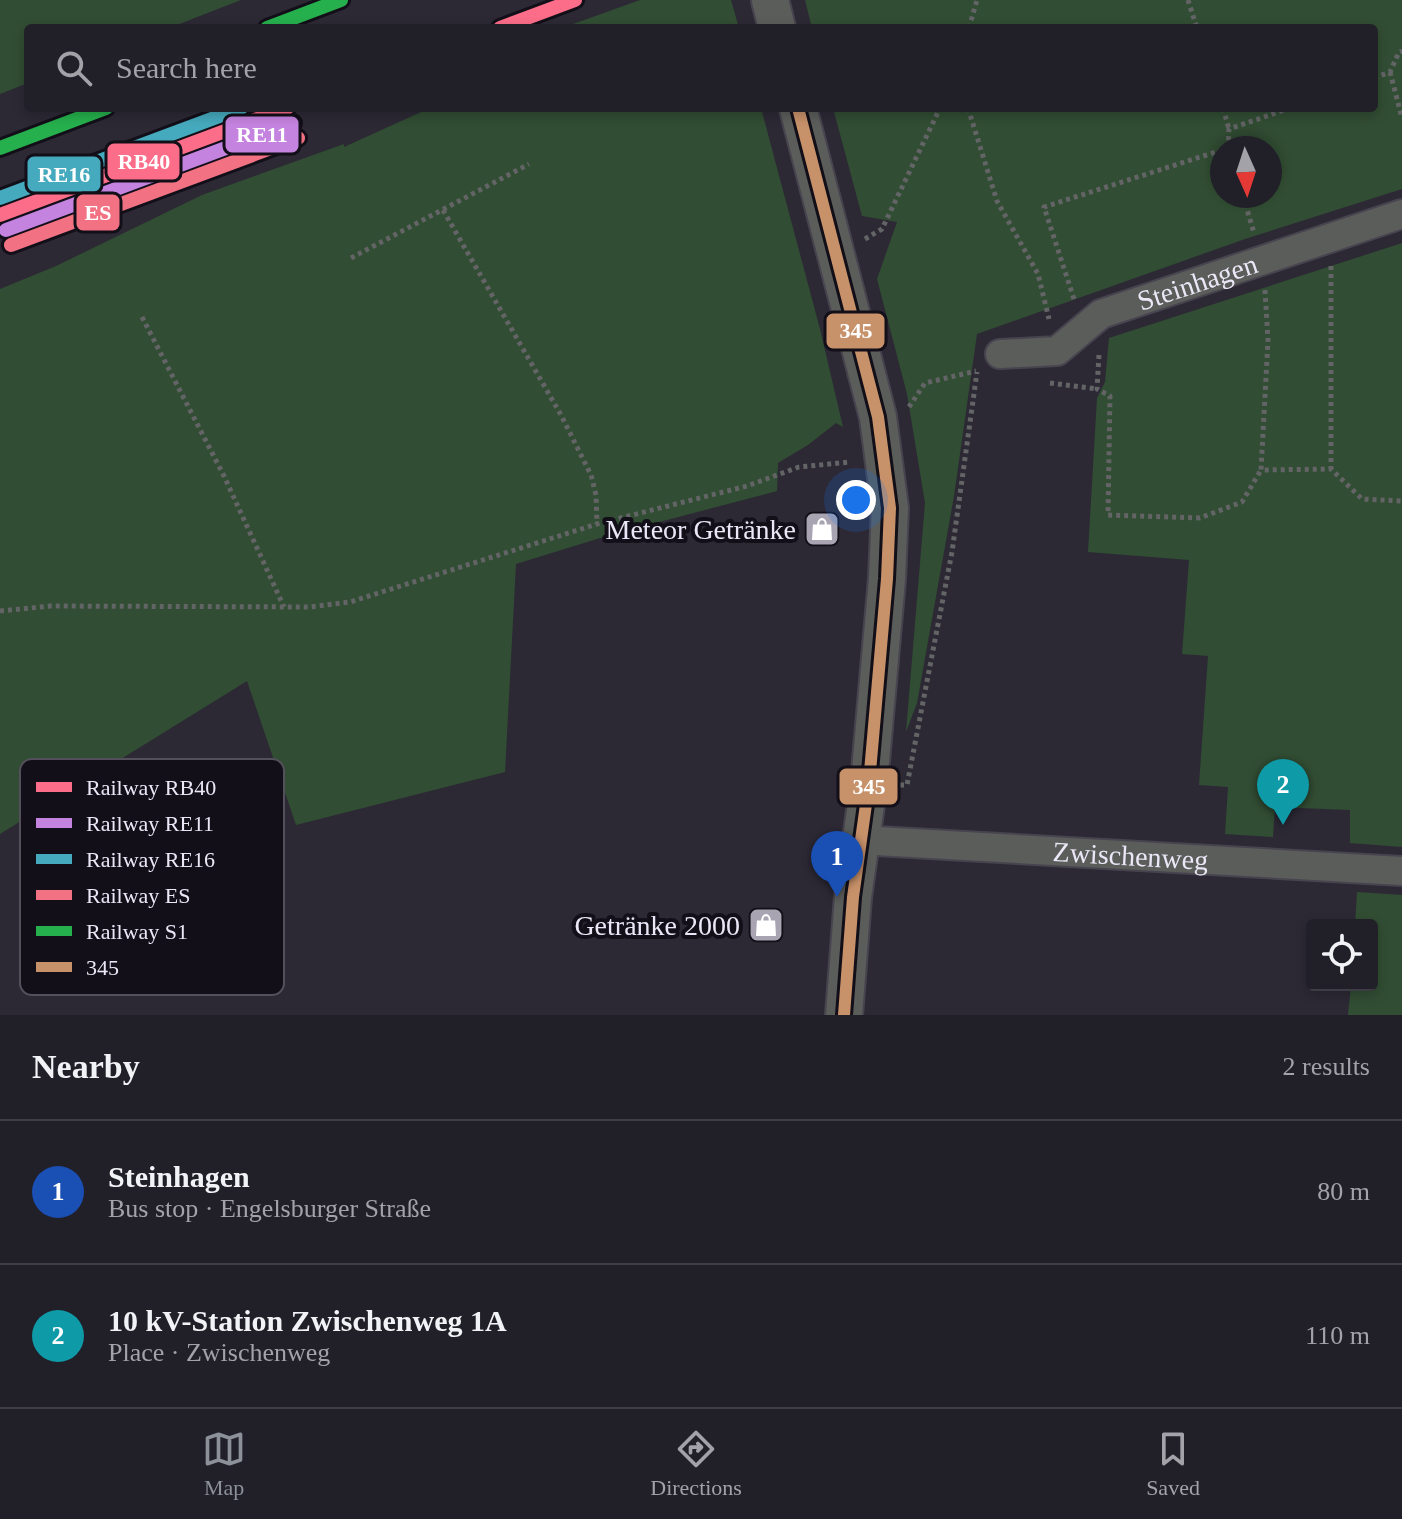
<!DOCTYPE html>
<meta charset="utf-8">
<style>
body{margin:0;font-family:Georgia,serif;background:#2d2c34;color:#f1f3f6}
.controls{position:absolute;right:24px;bottom:24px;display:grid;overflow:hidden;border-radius:8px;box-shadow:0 4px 12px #0003}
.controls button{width:72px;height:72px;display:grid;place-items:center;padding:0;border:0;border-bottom:2px solid #3e3d45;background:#211f28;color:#f1f3f6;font:40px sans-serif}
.compass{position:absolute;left:1210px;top:136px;width:72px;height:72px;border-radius:50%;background:#211f28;box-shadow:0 4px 12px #0003;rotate:177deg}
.you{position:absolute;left:856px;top:500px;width:28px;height:28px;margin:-20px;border:6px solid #fff;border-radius:50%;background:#1a73e8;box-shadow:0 0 0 12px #1a73e833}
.badge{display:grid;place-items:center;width:52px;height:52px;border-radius:50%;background:#8c9099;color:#fff;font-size:26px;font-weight:700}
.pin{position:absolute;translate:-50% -66px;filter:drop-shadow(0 2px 4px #0008)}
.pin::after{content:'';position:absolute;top:42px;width:28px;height:24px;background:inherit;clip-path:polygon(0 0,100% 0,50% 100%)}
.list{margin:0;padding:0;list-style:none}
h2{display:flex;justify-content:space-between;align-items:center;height:104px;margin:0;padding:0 32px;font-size:34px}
h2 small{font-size:26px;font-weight:400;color:#a2a2a8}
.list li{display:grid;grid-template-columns:52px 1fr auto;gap:24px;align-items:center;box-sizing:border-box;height:144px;padding:0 32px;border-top:2px solid #3e3d45}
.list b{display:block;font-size:30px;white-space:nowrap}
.list p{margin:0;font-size:26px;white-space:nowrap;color:#a2a2a8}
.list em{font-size:26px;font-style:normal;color:#a2a2a8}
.icon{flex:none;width:44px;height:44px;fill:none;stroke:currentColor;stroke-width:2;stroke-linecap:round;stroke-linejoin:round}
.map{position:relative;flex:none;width:1402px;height:1015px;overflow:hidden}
.search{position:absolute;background:#211f28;box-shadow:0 4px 12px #0003;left:24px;right:24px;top:24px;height:88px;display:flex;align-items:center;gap:20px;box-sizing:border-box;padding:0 28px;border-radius:8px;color:#a2a2a8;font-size:30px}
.sheet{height:392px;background:#211f28}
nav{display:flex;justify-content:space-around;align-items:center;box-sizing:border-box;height:112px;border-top:2px solid #3e3d45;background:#211f28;font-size:22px;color:#a2a2a8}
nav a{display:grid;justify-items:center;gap:4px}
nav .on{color:#8c9099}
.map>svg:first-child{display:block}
.green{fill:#314d33;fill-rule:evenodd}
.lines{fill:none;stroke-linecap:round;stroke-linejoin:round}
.minor-casing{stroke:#48444f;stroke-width:32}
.tertiary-casing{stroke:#48444f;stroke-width:40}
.path{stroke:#636465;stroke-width:5;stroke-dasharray:4 4;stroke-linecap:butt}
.minor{stroke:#5b5d5b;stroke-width:28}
.tertiary{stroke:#5b5d5b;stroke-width:36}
.bus-1-casing{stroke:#120f19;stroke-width:18}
.bus-1{stroke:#c7916a;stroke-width:12}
.rail-1-casing{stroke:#120f19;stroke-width:20}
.rail-2-casing{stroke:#120f19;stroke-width:20}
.rail-3-casing{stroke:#120f19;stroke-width:20}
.rail-4-casing{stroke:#120f19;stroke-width:20}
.rail-5-casing{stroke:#120f19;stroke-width:20}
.rail-1{stroke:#fb6d88;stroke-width:14}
.rail-2{stroke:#c483df;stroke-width:14}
.rail-3{stroke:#46aabe;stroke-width:14}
.rail-4{stroke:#f27284;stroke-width:14}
.rail-5{stroke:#26b04d;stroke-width:14}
.labels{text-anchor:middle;stroke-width:8;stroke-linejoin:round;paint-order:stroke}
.street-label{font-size:28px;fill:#ebe7f6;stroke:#120f19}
.poi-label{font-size:28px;fill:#ebe7f6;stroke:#120f19;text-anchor:end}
.key{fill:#120f19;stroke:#53505b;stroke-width:2}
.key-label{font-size:22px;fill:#ebe7f6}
.line-badge{stroke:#120f19;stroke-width:3}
.badge-label{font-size:22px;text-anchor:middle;font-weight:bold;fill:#fff}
</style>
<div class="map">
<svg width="1402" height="1015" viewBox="0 0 1402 1015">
<rect width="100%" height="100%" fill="#2c2935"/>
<g class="green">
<polygon points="0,0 241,0 169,28 28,28 28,83 0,94"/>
<polygon points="640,0 731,0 739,28 562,28"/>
<path d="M 805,0 L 1402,0 L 1402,189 L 1245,239 L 977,334 L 954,496 L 917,703 L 906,732 L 925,503 L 907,394 L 877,279 L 897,222 L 862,216 L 833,108 L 1374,108 L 1374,28 L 812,28 ZM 1222,148 L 1270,148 L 1270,196 L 1222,196 Z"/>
<polygon points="430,108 761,108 820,329 843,427 836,423 808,445 778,463 777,491 610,535 516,564 505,772 296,825 247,681 0,834 0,289 56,266 202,195 344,144 344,147"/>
<polygon points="1402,243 1402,847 1350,843 1350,810 1275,807 1273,837 1225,834 1228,787 1199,785 1208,656 1182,654 1189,560 1088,552 1097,398 1105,382 1109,338"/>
<polygon points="1357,892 1402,895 1402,1015 1348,1015 1351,985 1372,985 1372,925 1355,925"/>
</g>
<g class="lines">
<defs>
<g id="minor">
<path id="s1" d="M 1000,354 L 1057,351 L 1101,314 L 1402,214"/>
<path id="s2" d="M 859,840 L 1402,871"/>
</g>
<g id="tertiary">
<polyline points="770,0 777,28"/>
<polyline points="798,108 878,417 890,508 887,579 869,783 853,897 844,1015"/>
</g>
</defs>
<use href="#minor" class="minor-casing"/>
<use href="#tertiary" class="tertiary-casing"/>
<g class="path">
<polyline points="1188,0 1197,28"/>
<polyline points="969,28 977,0"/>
<polyline points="1390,72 1402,118"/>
<polyline points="1374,78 1390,72 1399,52 1402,51"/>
<polyline points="968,108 997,201 1038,274 1049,319"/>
<polyline points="1223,108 1229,129"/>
<polyline points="1228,148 1229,129 1290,108"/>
<polyline points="1243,196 1254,233"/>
<polyline points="443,210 561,415 591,475 596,495 597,524"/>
<polyline points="865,239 882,229 940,108"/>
<polyline points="351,258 529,164"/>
<polyline points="1331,266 1331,469"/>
<polyline points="1265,290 1268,340 1261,470 1331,469 1362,499 1402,501"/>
<polyline points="1074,299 1044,207 1222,150"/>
<polyline points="142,317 224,476 284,607"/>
<polyline points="1099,355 1097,389 1110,396 1108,515 1200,518 1242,502 1261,470"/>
<polyline points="1050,383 1097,389"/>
<polyline points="909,407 925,383 976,371"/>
<polyline points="0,611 51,606 310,607 350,602 597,524 747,486 799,467 850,462"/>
<polyline points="900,785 907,785 952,552 977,372"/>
</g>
<use href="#minor" class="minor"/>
<use href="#tertiary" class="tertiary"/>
<defs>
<polyline id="bus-1" points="798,108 878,417 890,508 887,579 869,783 853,897 844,1015"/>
</defs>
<use href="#bus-1" class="bus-1-casing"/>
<use href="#bus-1" class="bus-1"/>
<defs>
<g id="rail-1">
<polyline points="500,28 575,0"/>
<polyline points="0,215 287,108"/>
</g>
<polyline id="rail-2" points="6,230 293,123"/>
<polyline id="rail-3" points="0,198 241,108"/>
<polyline id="rail-4" points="11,245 298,138"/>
<g id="rail-5">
<polyline points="267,28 341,0"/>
<polyline points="0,148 106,108"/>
</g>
</defs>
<use href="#rail-1" class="rail-1-casing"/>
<use href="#rail-2" class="rail-2-casing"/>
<use href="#rail-3" class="rail-3-casing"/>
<use href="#rail-4" class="rail-4-casing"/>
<use href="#rail-5" class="rail-5-casing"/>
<use href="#rail-1" class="rail-1"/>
<use href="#rail-2" class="rail-2"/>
<use href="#rail-3" class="rail-3"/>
<use href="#rail-4" class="rail-4"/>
<use href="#rail-5" class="rail-5"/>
</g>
<defs>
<symbol id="shop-square" viewBox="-11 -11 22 22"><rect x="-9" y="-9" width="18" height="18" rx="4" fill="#a8a4b2" stroke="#120f19"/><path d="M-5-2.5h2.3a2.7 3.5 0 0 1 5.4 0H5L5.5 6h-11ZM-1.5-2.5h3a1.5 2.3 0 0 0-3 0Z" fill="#fff"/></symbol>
</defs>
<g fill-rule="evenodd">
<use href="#shop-square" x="802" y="509" width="40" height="40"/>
<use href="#shop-square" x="746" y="905" width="40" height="40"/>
</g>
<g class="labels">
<g class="street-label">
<text dy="10" stroke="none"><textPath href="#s1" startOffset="216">Steinhagen</textPath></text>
<text dy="10" stroke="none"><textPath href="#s2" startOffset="272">Zwischenweg</textPath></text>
</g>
<g class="poi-label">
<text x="796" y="539">Meteor Getränke</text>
<text x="740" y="935">Getränke 2000</text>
</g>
</g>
<rect x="20" y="759" width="264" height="236" rx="12" class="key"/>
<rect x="36" y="782" width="36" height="10" fill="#fb6d88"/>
<rect x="36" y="818" width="36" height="10" fill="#c483df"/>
<rect x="36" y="854" width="36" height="10" fill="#46aabe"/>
<rect x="36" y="890" width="36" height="10" fill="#f27284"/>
<rect x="36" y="926" width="36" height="10" fill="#26b04d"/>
<rect x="36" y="962" width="36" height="10" fill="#c7916a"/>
<g class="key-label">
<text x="86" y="795">Railway RB40</text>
<text x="86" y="831">Railway RE11</text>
<text x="86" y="867">Railway RE16</text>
<text x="86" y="903">Railway ES</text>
<text x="86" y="939">Railway S1</text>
<text x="86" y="975">345</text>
</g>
<g class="line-badge">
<rect x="224" y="115" width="76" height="39" rx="8" fill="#c483df"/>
<rect x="106" y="142" width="75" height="39" rx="8" fill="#fb6d88"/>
<rect x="26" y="155" width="76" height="38" rx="8" fill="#46aabe"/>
<rect x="75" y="193" width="46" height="39" rx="8" fill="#f27284"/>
<rect x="825" y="312" width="61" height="38" rx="8" fill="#c7916a"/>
<rect x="838" y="767" width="61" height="39" rx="8" fill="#c7916a"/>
</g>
<g class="badge-label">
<text x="262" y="142">RE11</text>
<text x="144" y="169">RB40</text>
<text x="64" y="182">RE16</text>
<text x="98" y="220">ES</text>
<text x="856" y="338">345</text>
<text x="869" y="794">345</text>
</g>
</svg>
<div class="controls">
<button><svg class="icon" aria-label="locate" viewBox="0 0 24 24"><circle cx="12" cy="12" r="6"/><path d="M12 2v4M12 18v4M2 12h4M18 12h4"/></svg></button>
</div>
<svg class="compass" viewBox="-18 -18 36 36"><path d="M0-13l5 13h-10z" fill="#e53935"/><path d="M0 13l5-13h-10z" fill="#a2a2a8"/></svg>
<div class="you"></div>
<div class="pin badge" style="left:837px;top:897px;background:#1a4fb4">1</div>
<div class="pin badge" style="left:1283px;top:825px;background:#0f9aa8">2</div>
<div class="search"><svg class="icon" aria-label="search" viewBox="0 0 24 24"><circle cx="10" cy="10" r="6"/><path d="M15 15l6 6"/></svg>Search here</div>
</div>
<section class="sheet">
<h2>Nearby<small>2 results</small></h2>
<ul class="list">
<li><span class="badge" style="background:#1a4fb4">1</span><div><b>Steinhagen</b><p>Bus stop · Engelsburger Straße</p></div><em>80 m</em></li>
<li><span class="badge" style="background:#0f9aa8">2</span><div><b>10 kV-Station Zwischenweg 1A</b><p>Place · Zwischenweg</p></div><em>110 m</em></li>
</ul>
</section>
<nav>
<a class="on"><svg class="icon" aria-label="map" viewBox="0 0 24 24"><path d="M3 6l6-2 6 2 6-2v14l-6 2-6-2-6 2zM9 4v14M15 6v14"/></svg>Map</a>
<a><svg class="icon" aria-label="directions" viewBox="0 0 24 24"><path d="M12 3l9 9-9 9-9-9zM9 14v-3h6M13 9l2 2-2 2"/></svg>Directions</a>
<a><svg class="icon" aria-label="saved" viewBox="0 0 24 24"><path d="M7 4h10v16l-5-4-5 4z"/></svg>Saved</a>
</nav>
